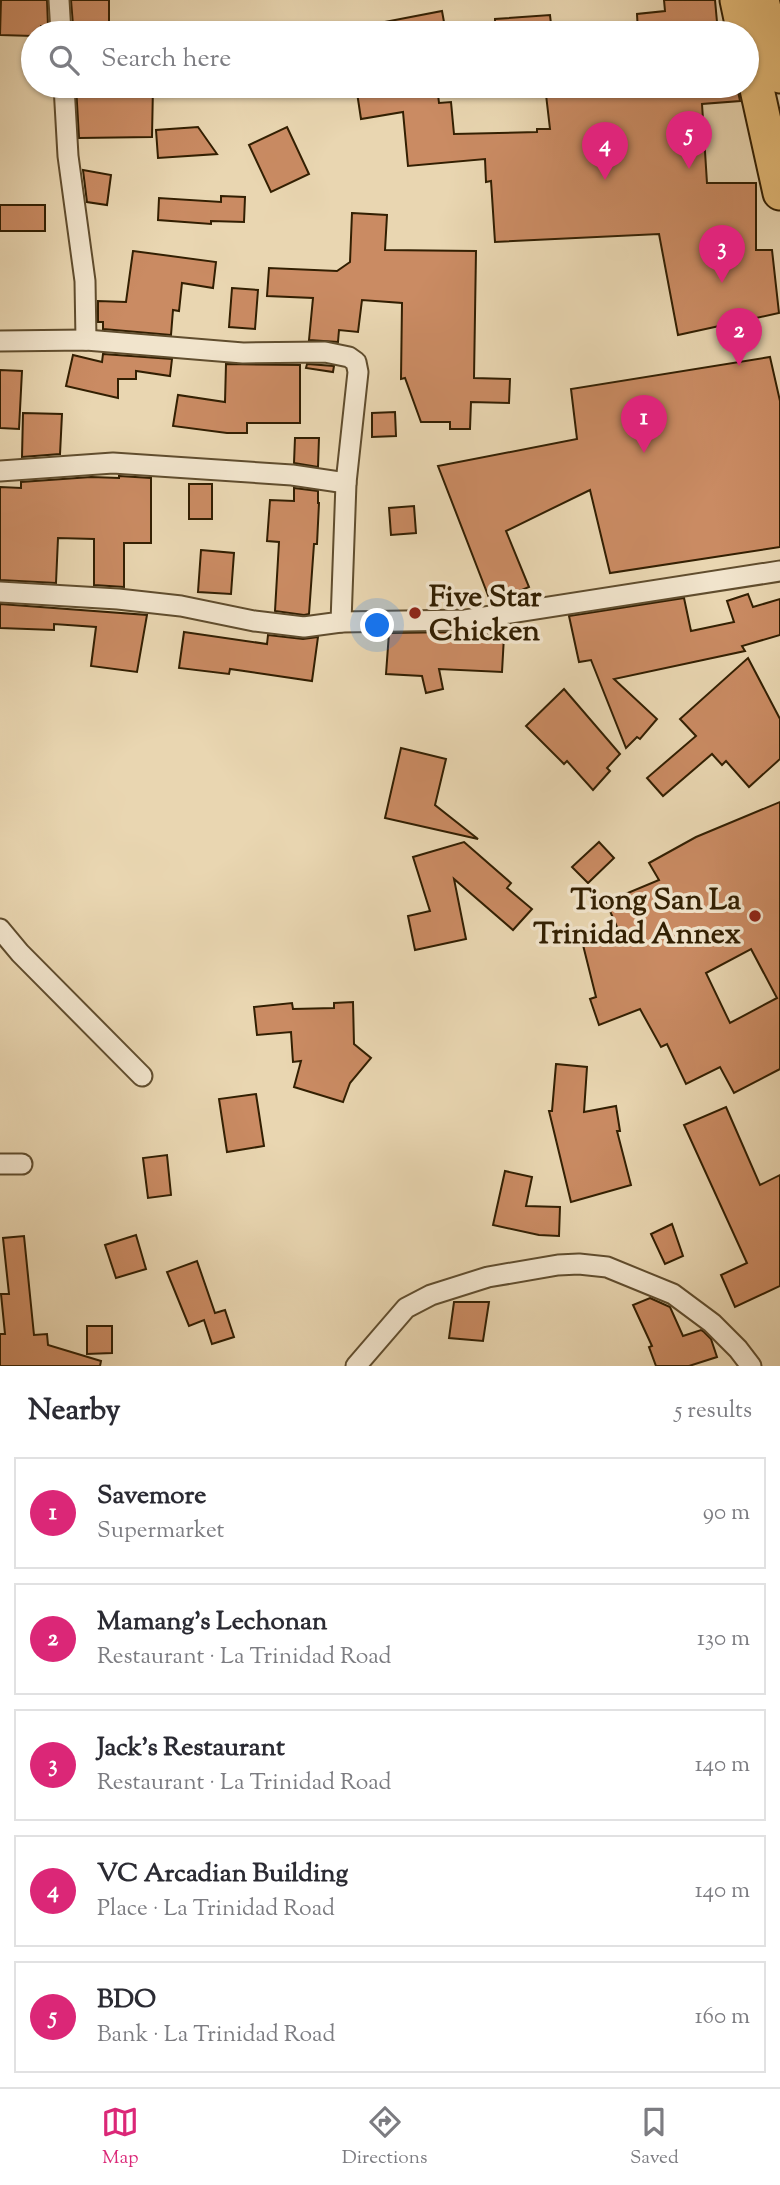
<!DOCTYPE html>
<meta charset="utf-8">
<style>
body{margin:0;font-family:"Sorts Mill Goudy",serif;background:#f7f7f7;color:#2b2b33}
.you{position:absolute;left:378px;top:626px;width:24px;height:24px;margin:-18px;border:5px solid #fff;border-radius:50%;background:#1a73e8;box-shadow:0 0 0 10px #1a73e833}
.badge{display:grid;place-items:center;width:46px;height:46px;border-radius:50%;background:#db2777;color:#fff;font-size:23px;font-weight:700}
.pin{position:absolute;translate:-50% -58px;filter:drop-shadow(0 2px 4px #0008)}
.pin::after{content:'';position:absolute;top:37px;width:24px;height:21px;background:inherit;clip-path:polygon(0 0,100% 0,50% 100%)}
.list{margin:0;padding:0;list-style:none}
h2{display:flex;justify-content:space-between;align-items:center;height:91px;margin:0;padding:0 28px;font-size:30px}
h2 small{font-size:23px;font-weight:400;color:#7c7c81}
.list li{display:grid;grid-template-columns:46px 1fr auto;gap:21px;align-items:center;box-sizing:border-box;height:112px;margin:0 14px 14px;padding:0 14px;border:2px solid #e1e1e2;border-radius:0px}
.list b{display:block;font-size:26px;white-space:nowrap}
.list p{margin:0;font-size:23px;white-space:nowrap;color:#7c7c81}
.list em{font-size:23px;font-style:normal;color:#7c7c81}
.icon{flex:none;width:38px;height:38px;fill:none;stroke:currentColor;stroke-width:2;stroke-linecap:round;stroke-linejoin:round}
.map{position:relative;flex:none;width:780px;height:1366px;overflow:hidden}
.search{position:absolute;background:#fff;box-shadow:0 2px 5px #0004;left:21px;right:21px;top:21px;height:77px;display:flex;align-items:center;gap:18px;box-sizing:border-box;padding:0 24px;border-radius:38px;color:#7c7c81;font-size:26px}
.sheet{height:721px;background:#fff}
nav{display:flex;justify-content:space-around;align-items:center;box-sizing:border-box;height:98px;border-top:2px solid #e1e1e2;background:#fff;font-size:19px;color:#7c7c81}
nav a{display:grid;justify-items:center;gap:4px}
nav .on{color:#db2777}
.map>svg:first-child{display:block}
.building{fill:#ca8b63;stroke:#321f02;stroke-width:2;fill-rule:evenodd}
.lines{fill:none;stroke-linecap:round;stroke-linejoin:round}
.minor-casing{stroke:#604d2e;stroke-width:23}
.trunk-casing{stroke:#321f02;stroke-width:37}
.minor{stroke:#f1e4cc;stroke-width:19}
.trunk{stroke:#e4bb78;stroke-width:33}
.poi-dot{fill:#8f2418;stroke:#f1e4cc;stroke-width:2.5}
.labels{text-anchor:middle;stroke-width:7;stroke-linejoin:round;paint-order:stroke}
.poi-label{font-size:30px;font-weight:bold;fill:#321f02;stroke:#f1e4cc;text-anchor:start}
</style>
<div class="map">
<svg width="780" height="1366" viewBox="0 0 780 1366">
<rect width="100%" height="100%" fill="#e9d6b1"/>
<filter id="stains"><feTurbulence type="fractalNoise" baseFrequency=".00286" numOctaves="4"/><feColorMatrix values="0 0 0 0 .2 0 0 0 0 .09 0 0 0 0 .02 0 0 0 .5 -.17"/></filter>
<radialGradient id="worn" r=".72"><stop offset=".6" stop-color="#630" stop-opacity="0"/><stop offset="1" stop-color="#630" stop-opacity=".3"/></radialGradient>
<g class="building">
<polygon points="1,0 47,0 48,26 41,26 41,33 33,33 33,36 0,35"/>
<polygon points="71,0 109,0 109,23 73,25"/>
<polygon points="664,0 715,0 718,33 638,33 637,14 665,11"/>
<polygon points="442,11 446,33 375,33 374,24"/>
<polygon points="550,15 552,33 495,33 495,19"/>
<polygon points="76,86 153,86 152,137 79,138"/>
<polygon points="356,86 384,86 385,89 437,86 439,103 451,102 454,134 537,132 537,129 550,129 545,86 737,86 740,101 702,104 707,183 756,183 756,250 772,250 779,313 678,335 659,234 495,242 491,181 486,182 485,159 408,166 403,112 361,119"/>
<polygon points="198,127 217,154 158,158 156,130"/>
<polygon points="287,127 309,174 271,192 249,145"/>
<polygon points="83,170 111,175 107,205 87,202"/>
<polygon points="221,196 245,197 244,222 211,221 211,224 158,220 159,198 221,202"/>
<rect x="0" y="205" width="45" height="26"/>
<polygon points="352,213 387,215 385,250 476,251 474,378 510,379 509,403 471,402 470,429 450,429 450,422 421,422 405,378 401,379 402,303 362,300 358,332 339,330 338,342 309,340 313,298 267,296 269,268 337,271 350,262"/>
<polygon points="133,251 216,262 213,288 182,283 179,311 173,310 171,335 103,329 103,322 98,322 98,301 126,302"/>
<polygon points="232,288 258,290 255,329 229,327"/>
<polygon points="103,354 172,359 170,376 136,371 136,379 118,379 118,398 66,386 73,355 102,362"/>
<polygon points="770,357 780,401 780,547 610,573 590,490 506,531 529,587 491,603 438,466 577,439 571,389"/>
<polygon points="226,364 300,365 300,423 247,423 247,433 227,433 173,426 178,395 225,402"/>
<polygon points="307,364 334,366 333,372 306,368"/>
<polygon points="0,370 22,371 19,429 0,428"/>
<polygon points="395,412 396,436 372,437 372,413"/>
<polygon points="23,413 62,414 60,454 22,457"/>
<polygon points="295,438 319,438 318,467 294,463"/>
<polygon points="119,476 151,478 151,543 124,543 124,587 94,585 94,539 58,538 56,583 0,580 0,487 21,488 21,482 91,477 119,478"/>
<rect x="189" y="484" width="23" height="35"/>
<polygon points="294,488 318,491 318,503 319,503 317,544 314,544 309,614 304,615 275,611 279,542 267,541 270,500 294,501"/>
<polygon points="414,506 416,533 391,535 389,508"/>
<polygon points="201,550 234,553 231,594 198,592"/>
<polygon points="748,594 753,607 780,599 780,635 742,646 745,651 614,679 657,719 640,739 637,737 626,748 591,660 579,662 569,616 684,598 691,631 734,622 727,601"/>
<polygon points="0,604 147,615 137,672 91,666 96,627 54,624 54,630 0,628"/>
<polygon points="184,632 267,644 268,635 303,639 318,637 312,681 230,669 229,674 179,668"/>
<polygon points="456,632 504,636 502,672 439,669 443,689 426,693 422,676 386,674 389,633"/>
<polygon points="748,658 780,719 780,759 749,787 726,761 722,765 712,754 663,796 647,778 696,736 680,719"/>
<polygon points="564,689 620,754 607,768 610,771 593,790 567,761 564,764 526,726"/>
<polygon points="401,748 446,759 435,805 478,839 385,818"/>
<path d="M 780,802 L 780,1069 L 734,1093 L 720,1067 L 686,1084 L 667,1044 L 661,1047 L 640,1009 L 599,1025 L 590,999 L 596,997 L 583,945 L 621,936 L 606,902 L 659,880 L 649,863 L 696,837 ZM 751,949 L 777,998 L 730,1023 L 706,973 Z"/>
<polygon points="464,842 511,883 507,888 532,909 513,930 454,879 466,939 415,950 408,916 430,911 413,857"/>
<polygon points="599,842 614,858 588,883 572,867"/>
<polygon points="353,1002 354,1044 371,1058 350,1083 343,1102 294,1087 301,1061 293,1062 291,1032 257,1035 254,1007 292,1003 293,1009 334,1008 334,1003"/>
<polygon points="556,1064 587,1067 584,1112 616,1106 620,1131 617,1131 631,1185 571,1202 549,1111 552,1111"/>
<polygon points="256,1094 264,1146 227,1152 219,1099"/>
<polygon points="726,1107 760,1185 780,1175 780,1286 735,1307 721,1275 747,1263 684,1125"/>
<polygon points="167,1155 171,1195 148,1198 143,1158"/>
<polygon points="505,1171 532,1177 526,1206 560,1207 559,1236 539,1235 493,1225"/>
<polygon points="672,1224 683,1256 665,1264 651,1234"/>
<polygon points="136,1235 146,1269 116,1278 105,1245"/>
<polygon points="24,1236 34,1335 47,1334 48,1345 101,1361 100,1366 0,1366 0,1334 5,1334 1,1294 9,1294 3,1238"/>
<polygon points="197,1261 215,1313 225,1310 234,1337 212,1344 204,1320 189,1326 167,1272"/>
<polygon points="650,1298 670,1307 683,1336 701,1330 704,1332 711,1339 717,1357 689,1366 656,1366 649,1347 652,1346 633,1305"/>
<polygon points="454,1302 489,1302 483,1341 449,1338"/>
<polygon points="87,1326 112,1326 112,1353 87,1354"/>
</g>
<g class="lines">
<defs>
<g id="minor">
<polyline points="59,0 61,33"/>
<polyline points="64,86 68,156 85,281 86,340"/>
<polyline points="0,341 86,340 243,353 325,352 349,357 356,362 358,372 346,483 341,622 304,627 254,621 181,606 118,599 0,592"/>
<polyline points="0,471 113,463 292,475 346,483"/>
<polyline points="341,622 465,620 780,571"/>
<polyline points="0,929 20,953 142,1076"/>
<polyline points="0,1164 22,1164"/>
<polyline points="356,1366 406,1308 431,1295 488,1277 558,1265 579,1264 607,1267 673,1294 712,1323 738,1349 751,1366"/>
</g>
<g id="trunk">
<polyline points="737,0 744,33"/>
<polyline points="762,0 780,76"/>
<polyline points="747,44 780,193"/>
</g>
</defs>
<use href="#minor" class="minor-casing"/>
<use href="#trunk" class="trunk-casing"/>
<use href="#minor" class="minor"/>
<use href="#trunk" class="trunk"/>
</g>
<g class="poi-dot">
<circle cx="415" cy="613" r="7"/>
<circle cx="755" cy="916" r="7"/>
</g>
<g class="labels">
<g class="poi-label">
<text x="429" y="606">Five Star<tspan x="429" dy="34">Chicken</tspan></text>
<text x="741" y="909" text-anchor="end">Tiong San La<tspan x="741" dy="34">Trinidad Annex</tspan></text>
</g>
</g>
<rect width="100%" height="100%" filter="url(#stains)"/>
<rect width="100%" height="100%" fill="url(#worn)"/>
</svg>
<div class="you"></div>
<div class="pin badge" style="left:644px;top:453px">1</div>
<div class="pin badge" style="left:739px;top:366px">2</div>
<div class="pin badge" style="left:722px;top:283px">3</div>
<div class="pin badge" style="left:605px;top:180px">4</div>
<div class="pin badge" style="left:689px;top:169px">5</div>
<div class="search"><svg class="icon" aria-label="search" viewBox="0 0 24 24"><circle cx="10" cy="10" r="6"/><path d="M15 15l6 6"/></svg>Search here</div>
</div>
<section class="sheet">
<h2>Nearby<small>5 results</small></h2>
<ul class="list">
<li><span class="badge">1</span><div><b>Savemore</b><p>Supermarket</p></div><em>90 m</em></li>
<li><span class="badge">2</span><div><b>Mamang's Lechonan</b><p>Restaurant · La Trinidad Road</p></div><em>130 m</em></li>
<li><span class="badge">3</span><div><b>Jack's Restaurant</b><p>Restaurant · La Trinidad Road</p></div><em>140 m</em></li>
<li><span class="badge">4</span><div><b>VC Arcadian Building</b><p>Place · La Trinidad Road</p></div><em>140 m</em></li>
<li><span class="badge">5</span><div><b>BDO</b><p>Bank · La Trinidad Road</p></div><em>160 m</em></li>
</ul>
</section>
<nav>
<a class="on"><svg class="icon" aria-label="map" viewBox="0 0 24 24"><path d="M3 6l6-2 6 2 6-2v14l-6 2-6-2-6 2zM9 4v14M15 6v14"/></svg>Map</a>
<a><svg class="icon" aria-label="directions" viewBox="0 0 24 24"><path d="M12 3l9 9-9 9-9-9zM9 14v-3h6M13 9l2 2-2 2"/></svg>Directions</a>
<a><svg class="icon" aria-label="saved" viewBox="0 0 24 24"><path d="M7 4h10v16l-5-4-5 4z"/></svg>Saved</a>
</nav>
